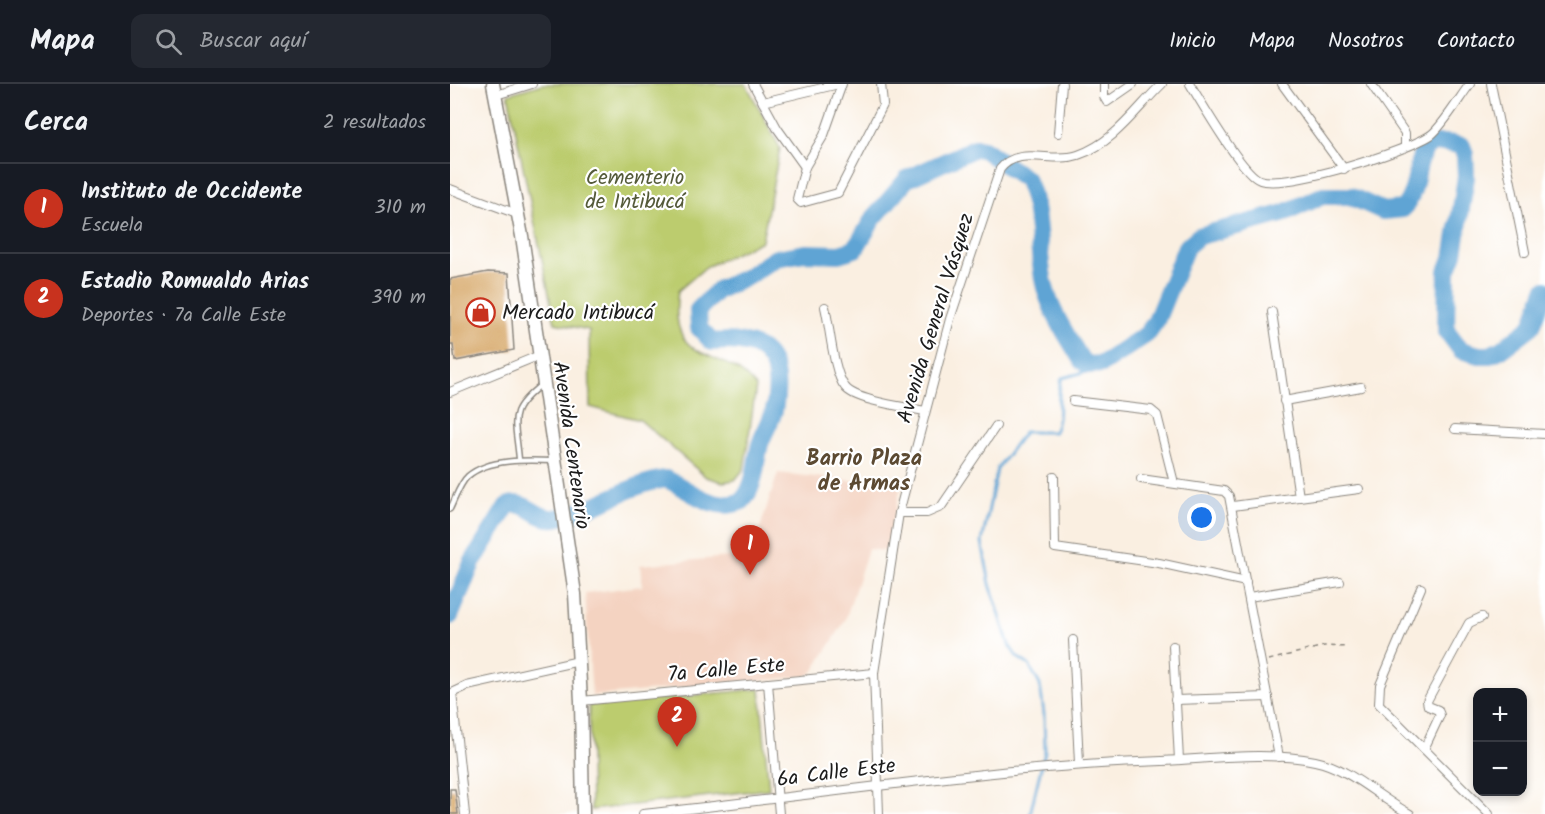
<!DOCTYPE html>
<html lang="es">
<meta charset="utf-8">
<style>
body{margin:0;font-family:Kalam,sans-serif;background:#242831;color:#f1f3f6}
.controls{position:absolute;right:18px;bottom:18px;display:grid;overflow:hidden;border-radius:12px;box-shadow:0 3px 9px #0003}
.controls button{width:54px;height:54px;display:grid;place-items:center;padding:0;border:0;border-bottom:2px solid #363941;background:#171b24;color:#f1f3f6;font:30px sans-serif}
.you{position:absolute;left:752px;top:434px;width:21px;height:21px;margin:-15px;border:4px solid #fff;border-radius:50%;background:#1a73e8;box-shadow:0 0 0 9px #1a73e833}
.badge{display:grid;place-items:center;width:39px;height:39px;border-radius:50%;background:#c8321e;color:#fff;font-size:20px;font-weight:700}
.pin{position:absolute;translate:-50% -50px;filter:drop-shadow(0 2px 3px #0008)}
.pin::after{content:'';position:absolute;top:32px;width:21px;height:18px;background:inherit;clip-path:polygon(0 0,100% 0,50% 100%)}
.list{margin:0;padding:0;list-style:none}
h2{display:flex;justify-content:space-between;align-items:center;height:78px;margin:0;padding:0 24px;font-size:26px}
h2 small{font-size:20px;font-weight:400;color:#9ea1a6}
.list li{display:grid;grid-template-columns:39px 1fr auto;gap:18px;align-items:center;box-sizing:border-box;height:90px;padding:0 24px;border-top:2px solid #363941}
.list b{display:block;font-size:22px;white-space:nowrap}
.list p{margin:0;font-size:20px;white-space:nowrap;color:#9ea1a6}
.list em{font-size:20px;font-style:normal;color:#9ea1a6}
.icon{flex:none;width:33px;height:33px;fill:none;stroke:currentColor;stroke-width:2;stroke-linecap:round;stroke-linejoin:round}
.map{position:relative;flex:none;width:1095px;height:730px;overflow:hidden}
header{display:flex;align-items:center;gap:36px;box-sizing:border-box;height:84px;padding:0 30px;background:#171b24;border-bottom:2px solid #363941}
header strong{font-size:28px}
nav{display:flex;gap:33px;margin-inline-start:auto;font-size:21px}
.search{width:420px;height:54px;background:#242831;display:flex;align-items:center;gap:15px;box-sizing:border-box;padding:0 21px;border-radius:12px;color:#9ea1a6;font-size:22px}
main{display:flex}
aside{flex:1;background:#171b24}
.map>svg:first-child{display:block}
.built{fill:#f4d3c1}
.green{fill:#bccc6e;stroke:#6c7445;stroke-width:1.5}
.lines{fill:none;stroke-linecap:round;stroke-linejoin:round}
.stream{stroke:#5ea4d4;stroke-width:3}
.river{stroke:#5ea4d4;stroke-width:18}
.building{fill:#d3a05b}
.service-casing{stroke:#8b867e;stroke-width:7}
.minor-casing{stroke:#8b867e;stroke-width:10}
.primary-casing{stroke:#8b867e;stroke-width:15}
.path{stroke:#8b867e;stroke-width:1.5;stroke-dasharray:4.5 4.5;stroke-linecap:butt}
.service{stroke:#fff;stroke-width:4}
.minor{stroke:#fff;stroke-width:8}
.primary{stroke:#fff;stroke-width:12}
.labels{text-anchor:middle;stroke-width:4.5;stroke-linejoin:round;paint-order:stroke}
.park-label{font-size:21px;fill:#545a39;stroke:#fff}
.poi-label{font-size:21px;fill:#1c1c1c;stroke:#fff;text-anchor:start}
.street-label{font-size:21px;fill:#1c1c1c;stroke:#fff}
.neighbourhood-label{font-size:22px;font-weight:bold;fill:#5c4a32;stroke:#fff}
</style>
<header>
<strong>Mapa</strong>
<div class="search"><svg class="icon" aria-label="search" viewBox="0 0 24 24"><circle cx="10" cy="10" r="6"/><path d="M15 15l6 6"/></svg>Buscar aquí</div>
<nav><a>Inicio</a><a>Mapa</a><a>Nosotros</a><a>Contacto</a></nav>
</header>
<main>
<aside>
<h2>Cerca<small>2 resultados</small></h2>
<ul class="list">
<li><span class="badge">1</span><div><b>Instituto de Occidente</b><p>Escuela</p></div><em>310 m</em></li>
<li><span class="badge">2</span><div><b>Estadio Romualdo Arias</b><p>Deportes · 7a Calle Este</p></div><em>390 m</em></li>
</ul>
</aside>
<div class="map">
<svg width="1095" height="730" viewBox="0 0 1095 730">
<rect width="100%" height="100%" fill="#fff"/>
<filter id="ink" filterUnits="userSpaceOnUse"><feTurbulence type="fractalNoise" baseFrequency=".0167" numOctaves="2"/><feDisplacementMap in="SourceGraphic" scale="12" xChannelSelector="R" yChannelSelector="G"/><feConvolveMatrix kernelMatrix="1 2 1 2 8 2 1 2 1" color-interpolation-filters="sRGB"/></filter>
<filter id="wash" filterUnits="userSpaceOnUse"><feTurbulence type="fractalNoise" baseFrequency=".008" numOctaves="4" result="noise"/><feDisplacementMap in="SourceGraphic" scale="24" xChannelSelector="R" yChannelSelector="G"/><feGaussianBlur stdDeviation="1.35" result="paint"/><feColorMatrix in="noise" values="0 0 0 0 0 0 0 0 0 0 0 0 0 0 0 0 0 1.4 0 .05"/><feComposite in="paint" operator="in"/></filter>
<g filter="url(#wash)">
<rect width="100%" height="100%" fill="#faefe1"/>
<polygon class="built" points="328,389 451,402 436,467 418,465 395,537 363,588 357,592 142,612 135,509 192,502 190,481 301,471"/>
<g class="green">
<path d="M 92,0 L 296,0 L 330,64 L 312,157 L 256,183 L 228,207 C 217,286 273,259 306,303 L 294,385 L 285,396 L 273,398 L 256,393 L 190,336 L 140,323 L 139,246 L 105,239 L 58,10 Z"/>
<polygon points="310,605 319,705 141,726 139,621"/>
</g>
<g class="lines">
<path class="stream" d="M 580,730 L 595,667 L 594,630 L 590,601 L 579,581 L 567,573 L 559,561 L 540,500 L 532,458 L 547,385 L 574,348 L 604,348 C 613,330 605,313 612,294 L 635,288 L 638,281"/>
<path class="river" d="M 0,532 L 22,479 L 57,422 C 76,414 87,437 105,434 C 143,428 180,399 216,395 C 240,405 263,430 292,417 C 306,402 305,379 310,360 C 314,348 321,338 324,326 C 334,272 314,253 262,258 L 249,244 L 248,226 L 268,206 L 295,194 L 326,174 L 355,169 L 389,170 L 405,165 L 423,135 L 457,95 L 525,64 L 533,65 L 576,95 C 591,126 587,162 593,194 C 598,225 617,251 632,277 L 638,281 L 652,280 L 697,250 L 706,237 L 736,163 L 749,152 L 832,130 L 872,112 L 900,112 L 933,127 L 953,125 C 979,92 953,46 1012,62 L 1015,70 L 1016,93 L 1004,169 L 997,187 L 996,246 L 1011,266 L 1029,271 L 1040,271 L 1052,265 L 1082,242 L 1095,206"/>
</g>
<g id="blocks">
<g class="building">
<polygon points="38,188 59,189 64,266 5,277 3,261 0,261 0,195"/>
<polygon points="0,705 5,705 8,730 0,730"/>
</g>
</g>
</g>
<g filter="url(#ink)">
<use href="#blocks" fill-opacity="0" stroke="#8b867e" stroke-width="1.5"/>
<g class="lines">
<defs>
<g id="service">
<path d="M 69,375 C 65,333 57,328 92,300"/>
<path d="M 0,425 C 5,415 10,399 18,392 C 39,374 79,376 104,377"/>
</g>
<g id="minor">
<polyline points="303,0 327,44 355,83"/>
<polyline points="392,0 374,51 355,83 347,115 351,119 388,109 433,21 431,0"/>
<polyline points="654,0 654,13 657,18 683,0"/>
<path d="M 740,0 C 751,18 793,91 810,96 C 838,105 955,68 981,51 C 993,42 1010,13 1020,0"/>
<polyline points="832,0 894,85"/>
<polyline points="921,0 955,49 955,61"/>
<polyline points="1041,0 1075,168"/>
<polyline points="46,11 82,0"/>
<polyline points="313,18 389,0"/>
<polyline points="608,49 612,0"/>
<polyline points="0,105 67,130"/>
<path d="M 375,223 C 380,243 383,288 395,303 C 405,317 457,323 475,327"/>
<polyline points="0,308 90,271"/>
<polyline points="623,317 701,326 707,331 724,399"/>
<polyline points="834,317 911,303"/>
<polyline points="1005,345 1095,350"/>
<polyline points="604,393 605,464 709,479 796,498"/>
<polyline points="691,395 774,407 779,412 829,673"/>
<polyline points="849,413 909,405"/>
<polyline points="783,422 849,413 822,228"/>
<polyline points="449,429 477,429 491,423 546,342"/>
<polyline points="971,504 930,601 929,620 1039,730"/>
<polyline points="799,513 890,498"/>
<polyline points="623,556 629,679"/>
<polyline points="723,562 729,676"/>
<polyline points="318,599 329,730"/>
<polyline points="725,616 818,613"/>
<polyline points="131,617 424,589"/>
<polyline points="974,665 990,631 988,626 978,622 977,617 1019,539 1032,533"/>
<polyline points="15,730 2,609 17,602 129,577"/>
<path d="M 193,730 C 366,712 537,683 712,677 C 762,675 816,667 865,677 C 900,684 929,714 960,730"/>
<path d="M 429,730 L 424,589 L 449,429 L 500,235 L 550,85 C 569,61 602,80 628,71 C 664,59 686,25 712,0"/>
</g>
<polyline id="primary" points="43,0 72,152 125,510 131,617 133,730"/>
</defs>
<use href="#service" class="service-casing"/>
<use href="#minor" class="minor-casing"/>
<use href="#primary" class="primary-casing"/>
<polyline class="path" points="819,576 874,562 897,563"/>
<use href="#service" class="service"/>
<use href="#minor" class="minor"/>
<use href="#primary" class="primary"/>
</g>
</g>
<defs>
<symbol id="shop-ring" viewBox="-11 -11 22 22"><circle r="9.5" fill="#fff" stroke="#c8321e" stroke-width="1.5"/><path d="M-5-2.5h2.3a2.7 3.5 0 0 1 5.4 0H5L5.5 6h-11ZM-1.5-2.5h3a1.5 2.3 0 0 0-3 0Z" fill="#c8321e"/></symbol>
</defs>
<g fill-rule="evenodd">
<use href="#shop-ring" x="14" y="212" width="33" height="33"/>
</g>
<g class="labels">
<g class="park-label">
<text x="185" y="100">Cementerio<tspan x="185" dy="24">de Intibucá</tspan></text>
</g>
<g class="poi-label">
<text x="52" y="235">Mercado Intibucá</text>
</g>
<g class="street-label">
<text transform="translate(485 234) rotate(-73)" y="7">Avenida General Vásquez</text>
<text transform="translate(122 361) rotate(82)" y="7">Avenida Centenario</text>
<text transform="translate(276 585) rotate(-5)" y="7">7a Calle Este</text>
<text transform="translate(386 688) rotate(-7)" y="7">6a Calle Este</text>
</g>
<g class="neighbourhood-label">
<text x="414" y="381">Barrio Plaza<tspan x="414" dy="25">de Armas</tspan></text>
</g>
</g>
</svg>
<div class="controls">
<button>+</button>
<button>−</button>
</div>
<div class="you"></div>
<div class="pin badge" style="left:300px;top:491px">1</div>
<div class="pin badge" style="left:227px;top:663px">2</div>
</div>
</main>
